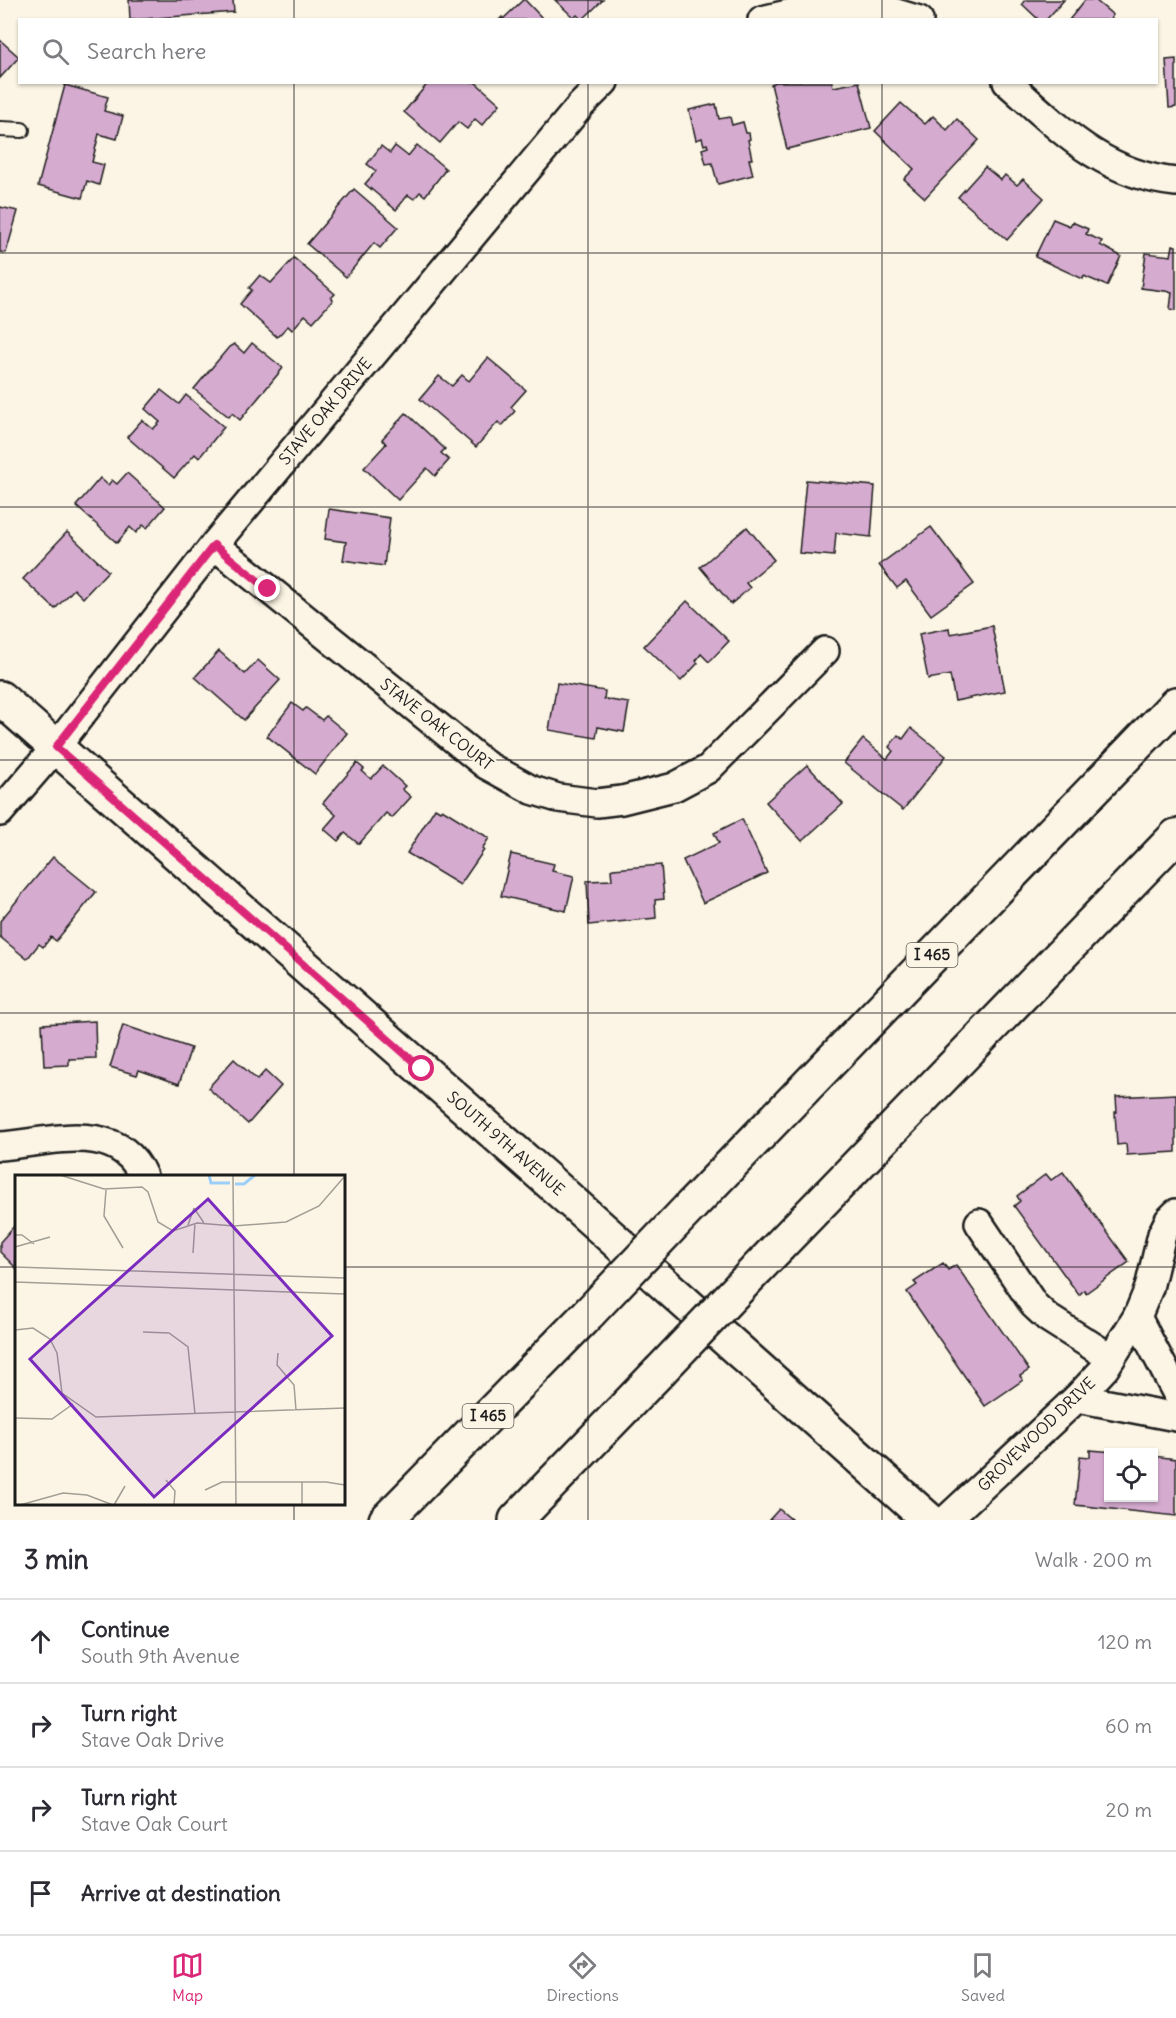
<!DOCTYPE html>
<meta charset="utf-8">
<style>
body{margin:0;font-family:Delius,sans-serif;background:#f7f7f7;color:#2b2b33}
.controls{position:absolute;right:18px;bottom:18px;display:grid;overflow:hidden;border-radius:0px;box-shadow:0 2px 4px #0004}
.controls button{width:54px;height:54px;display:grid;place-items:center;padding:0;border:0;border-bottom:2px solid #e1e1e2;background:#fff;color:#2b2b33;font:30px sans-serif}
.stop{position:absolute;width:18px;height:18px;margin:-14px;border:4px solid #db2777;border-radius:50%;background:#fff}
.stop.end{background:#db2777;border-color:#fff;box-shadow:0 2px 6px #0008}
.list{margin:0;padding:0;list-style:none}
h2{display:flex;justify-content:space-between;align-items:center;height:78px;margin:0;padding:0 24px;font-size:26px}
h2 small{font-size:20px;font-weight:400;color:#7c7c81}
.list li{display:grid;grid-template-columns:39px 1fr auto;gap:18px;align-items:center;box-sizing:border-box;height:84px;padding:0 24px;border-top:2px solid #e1e1e2}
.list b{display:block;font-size:22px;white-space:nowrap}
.list p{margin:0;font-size:20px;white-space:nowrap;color:#7c7c81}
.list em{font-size:20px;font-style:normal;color:#7c7c81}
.icon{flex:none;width:33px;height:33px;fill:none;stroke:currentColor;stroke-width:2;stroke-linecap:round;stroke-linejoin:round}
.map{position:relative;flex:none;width:1176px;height:1520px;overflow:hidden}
.search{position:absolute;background:#fff;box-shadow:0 2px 4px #0004;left:18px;right:18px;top:18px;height:66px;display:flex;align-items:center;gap:15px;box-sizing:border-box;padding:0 21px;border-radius:0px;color:#7c7c81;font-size:22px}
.sheet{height:414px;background:#fff}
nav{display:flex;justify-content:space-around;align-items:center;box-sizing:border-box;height:84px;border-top:2px solid #e1e1e2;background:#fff;font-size:16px;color:#7c7c81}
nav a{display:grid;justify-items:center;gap:3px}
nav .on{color:#db2777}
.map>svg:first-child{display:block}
.building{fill:#d6abd0;stroke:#1c1c1c;stroke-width:1.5}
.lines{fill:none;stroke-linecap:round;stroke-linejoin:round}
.lane-casing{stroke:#1c1c1c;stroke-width:18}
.street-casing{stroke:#1c1c1c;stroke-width:32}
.secondary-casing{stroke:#1c1c1c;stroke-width:38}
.highway-casing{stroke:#1c1c1c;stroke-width:38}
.lane{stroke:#fcf5e5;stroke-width:14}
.street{stroke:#fcf5e5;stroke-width:27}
.secondary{stroke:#fcf5e5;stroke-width:33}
.highway{stroke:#fcf5e5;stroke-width:33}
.highway-bridge-casing{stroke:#1c1c1c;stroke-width:38;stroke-linecap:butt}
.highway-bridge{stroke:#fcf5e5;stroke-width:33}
.route{stroke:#db2777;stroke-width:8}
.grid{fill:none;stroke:#1c1c1c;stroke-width:1.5;stroke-opacity:0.55}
.labels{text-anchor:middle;stroke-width:4.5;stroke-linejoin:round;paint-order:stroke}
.shield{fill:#fcf5e5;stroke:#5f5d58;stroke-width:1.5}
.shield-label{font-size:15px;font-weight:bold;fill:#1c1c1c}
.street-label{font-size:16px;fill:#1c1c1c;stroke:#fcf5e5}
.inset-river{fill:none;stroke:#9bcff9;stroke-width:3}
.inset-road{fill:none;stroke:#a29e95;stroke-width:1.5}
.view{fill:#7b2cbf;fill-opacity:0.15;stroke:#7b2cbf;stroke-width:3}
.inset-edge{fill:none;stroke:#1c1c1c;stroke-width:3}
</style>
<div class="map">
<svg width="1176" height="1520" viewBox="0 0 1176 1520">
<rect width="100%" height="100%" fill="#fcf5e5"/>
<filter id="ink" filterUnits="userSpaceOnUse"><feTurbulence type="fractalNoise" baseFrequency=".0167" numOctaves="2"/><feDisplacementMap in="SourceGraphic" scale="12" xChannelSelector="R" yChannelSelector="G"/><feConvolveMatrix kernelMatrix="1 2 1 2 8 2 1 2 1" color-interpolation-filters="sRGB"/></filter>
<g filter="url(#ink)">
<g class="building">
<polygon points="129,0 233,0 234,12 130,20"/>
<polygon points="523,0 525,0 544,20 499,20 502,17 503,19"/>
<polygon points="555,0 603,0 582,20 577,15 574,18"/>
<polygon points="1025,0 1064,0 1046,20 1039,20 1022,4"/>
<polygon points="1085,0 1095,0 1113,15 1111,18 1113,20 1069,20"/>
<polygon points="0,40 19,57 0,78"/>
<polygon points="1176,59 1176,107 1169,108 1166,60"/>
<polygon points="429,82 475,82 500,104 482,125 475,119 467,129 458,122 440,143 404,112"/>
<polygon points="776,82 832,82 833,87 859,82 871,128 787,149 771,84"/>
<polygon points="65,85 108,97 104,111 123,116 117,139 99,134 92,162 104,165 99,185 87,181 82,198 38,186"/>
<polygon points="901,103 925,124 933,116 947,130 957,119 979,140 925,198 904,179 914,169 875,131"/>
<polygon points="716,104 719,119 730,117 732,125 743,122 746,133 749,133 750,139 748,140 752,159 749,159 753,175 718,184 712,163 706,164 702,149 708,147 707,144 704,145 702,138 696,140 689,110"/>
<polygon points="417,145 446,169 425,196 420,192 414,199 408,195 396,210 365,184 376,171 367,164 381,146 390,153 395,146 408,156"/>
<polygon points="985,167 1001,180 1005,175 1017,185 1023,179 1044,198 1007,240 958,197"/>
<polygon points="354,189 398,227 380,248 374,243 346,277 307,244"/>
<polygon points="0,207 18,211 6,253 0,252"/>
<polygon points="1053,219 1070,226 1072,222 1088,229 1086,234 1102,241 1100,245 1121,256 1107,286 1084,276 1083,279 1035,257"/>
<polygon points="1173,245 1176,246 1176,310 1170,309 1172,292 1141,288 1146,253 1171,256"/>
<polygon points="294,258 335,294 331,298 333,300 313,322 305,315 292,330 288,326 277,337 240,304 252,290 249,288 260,275 271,283"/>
<polygon points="252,343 283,368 240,420 232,413 229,417 194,389 229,347 234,344 244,353"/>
<polygon points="488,358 526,390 511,407 515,411 502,426 498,422 476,447 420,399 439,376 452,386 462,375 469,381"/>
<polygon points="161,390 179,404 186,395 224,427 199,458 195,454 174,478 127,437 142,420 153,429 160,422 145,409"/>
<polygon points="406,413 445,449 441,453 449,460 435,476 427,468 398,500 364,468 386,444 382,439"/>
<polygon points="127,473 165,507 147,528 143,525 136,533 130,527 117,543 76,506 100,478 108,485 112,480 117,484"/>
<polygon points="806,480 875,486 871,537 836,533 834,556 799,553"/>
<polygon points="329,509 390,518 384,566 343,560 346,542 325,539"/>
<polygon points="747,527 774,560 746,583 750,588 731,604 700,567"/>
<polygon points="931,527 974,584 931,615 906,581 897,588 879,565"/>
<polygon points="67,532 108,571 83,598 74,589 55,609 23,579"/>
<polygon points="687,601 729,641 709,662 701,654 696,661 698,663 681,681 644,646"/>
<polygon points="992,626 1005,691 955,701 950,675 928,679 919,634 949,628 950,634"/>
<polygon points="219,651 245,674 258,660 280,680 244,720 195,677"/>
<polygon points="557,683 605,691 604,699 629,703 624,732 598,727 596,738 549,730"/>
<polygon points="292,703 303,711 306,708 322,720 326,716 347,733 315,774 267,736"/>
<polygon points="911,728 946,756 903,810 844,763 863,739 887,759 893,751 889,747 898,735 903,739"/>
<polygon points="357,763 364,769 362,771 371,779 383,766 405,786 402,789 411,797 392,818 386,813 359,844 345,833 338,841 324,829 336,815 323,803"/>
<polygon points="807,765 843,804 802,841 766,802"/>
<polygon points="435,808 440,811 442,809 489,838 482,849 484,850 460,885 407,853"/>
<polygon points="742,819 767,873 703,903 683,860 719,843 714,833"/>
<polygon points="511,854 554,864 552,871 574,876 566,911 501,896"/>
<polygon points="53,857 96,892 56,941 51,937 43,947 39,944 27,959 0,937 0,921"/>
<polygon points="661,865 664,899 655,900 656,918 589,925 587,881 612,880 611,870 613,869"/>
<polygon points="95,1021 96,1058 69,1059 69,1065 44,1066 42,1024"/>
<polygon points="123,1025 191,1048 179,1084 139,1070 137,1075 110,1067"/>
<polygon points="234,1059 257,1080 265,1071 281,1086 248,1124 208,1088"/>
<polygon points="1176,1094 1176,1152 1127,1155 1126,1144 1117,1145 1115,1112 1117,1112 1116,1097"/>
<polygon points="1063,1172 1129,1262 1086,1293 1084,1290 1079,1295 1014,1206 1020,1201 1017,1196 1046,1174 1051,1180"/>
<polygon points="16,1224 16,1268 0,1252 0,1242"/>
<polygon points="943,1263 948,1270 956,1265 1029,1370 1020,1376 1023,1380 985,1406 907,1292 917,1285 914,1282"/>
<polygon points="1090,1450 1115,1452 1108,1452 1108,1498 1154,1498 1154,1456 1176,1459 1176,1516 1075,1505 1080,1456 1090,1457"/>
<polygon points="779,1509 792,1520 769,1520"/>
</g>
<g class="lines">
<defs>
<polyline id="lane" points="0,129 22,130"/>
<g id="street">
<polyline points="762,20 822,6 876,7 919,20"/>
<path d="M 1007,82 C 1059,128 1103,175 1176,182"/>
<polyline points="214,545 486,765 532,790 558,798 597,803 622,800 674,787 708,769 825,651"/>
<polyline points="0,812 56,747 214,545 581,105 604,82"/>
<path d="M 0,1146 C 47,1143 118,1118 143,1176"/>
<polyline points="979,1223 1034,1305 1048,1318 1111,1358"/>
<polyline points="1137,1317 1176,1392"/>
<polyline points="1077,1398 1176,1417"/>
<polyline points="946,1520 1077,1398 1105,1368 1137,1317 1149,1288 1162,1234 1169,1220 1176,1213"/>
</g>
<polyline id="secondary" points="0,698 544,1177 929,1520"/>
<g id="highway">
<polyline points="690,1207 1176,704"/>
<polyline points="757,1269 1176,836"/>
<polyline points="386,1520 590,1312"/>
<polyline points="516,1520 659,1372"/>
</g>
</defs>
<use href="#lane" class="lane-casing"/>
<use href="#street" class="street-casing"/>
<use href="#secondary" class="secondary-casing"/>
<use href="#highway" class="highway-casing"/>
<use href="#lane" class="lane"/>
<use href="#street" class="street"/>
<use href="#secondary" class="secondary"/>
<use href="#highway" class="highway"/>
<defs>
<g id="highway-bridge">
<polyline points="590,1312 690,1207"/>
<polyline points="659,1372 757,1269"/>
</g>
</defs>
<use href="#highway-bridge" class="highway-bridge-casing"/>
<use href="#highway-bridge" class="highway-bridge"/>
</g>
</g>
<g class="lines" filter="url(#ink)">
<polyline class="route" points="268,589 214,545 56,747 422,1069"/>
</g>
<path class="grid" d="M 294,0 L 294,20M 588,0 L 588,20M 882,0 L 882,20M 294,82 L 294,1176M 588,82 L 588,1520M 882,82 L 882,1520M 0,253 L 1176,253M 0,507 L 1176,507M 0,760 L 1176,760M 0,1013 L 1176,1013M 0,1267 L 16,1267M 344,1267 L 1176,1267M 294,1504 L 294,1520"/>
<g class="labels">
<g class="shield">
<rect x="906.5" y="943" width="51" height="24" rx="4.5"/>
<rect x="462.5" y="1404" width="51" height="24" rx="4.5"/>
</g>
<g class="shield-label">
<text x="932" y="960">I 465</text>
<text x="488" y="1421">I 465</text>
</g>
<g class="street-label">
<text transform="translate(325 411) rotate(-50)" y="6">STAVE OAK DRIVE</text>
<text transform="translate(437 724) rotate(38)" y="6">STAVE OAK COURT</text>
<text transform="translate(506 1143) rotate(41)" y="6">SOUTH 9TH AVENUE</text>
<text transform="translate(1036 1434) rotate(-44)" y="6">GROVEWOOD DRIVE</text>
</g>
</g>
<g transform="translate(15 1175)">
<rect width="330" height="330" fill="#fcf5e5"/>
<path class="inset-river" d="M 194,0 L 196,8 L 215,8M 220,9 L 229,9 L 240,0"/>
<path class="inset-road" d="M 45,0 L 89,14 L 127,12 L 133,17 L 143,47 L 158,56 L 182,48 L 219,51 L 271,47 L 304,31 L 330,1M 218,0 L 221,330M 91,15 L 89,41 L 108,73M 179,33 L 189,48M 173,50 L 179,33M 0,60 L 7,60 L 19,69M 0,72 L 35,62M 178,78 L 180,48M 0,92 L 330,103M 0,107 L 330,119M 0,155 L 18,153 L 35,164 L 42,178 L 47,218 L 81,242 L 330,233M 128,157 L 154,158 L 173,172 L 180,239M 263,178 L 262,190 L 279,210 L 281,235M 0,243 L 37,244 L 58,229M 151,305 L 160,316 L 159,330M 287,307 L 287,330M 190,315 L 207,307 L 311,307 L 330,310M 5,330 L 48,318 L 72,320 L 98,330M 99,330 L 110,311"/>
<path class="view" d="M 193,24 L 317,161 L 139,322 L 15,184 Z"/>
<rect width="330" height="330" class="inset-edge"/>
</g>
</svg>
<div class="controls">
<button><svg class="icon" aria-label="locate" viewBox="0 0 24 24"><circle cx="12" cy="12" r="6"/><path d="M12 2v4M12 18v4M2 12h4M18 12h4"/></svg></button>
</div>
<div class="stop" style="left:422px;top:1069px"></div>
<div class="stop end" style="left:268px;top:589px"></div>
<div class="search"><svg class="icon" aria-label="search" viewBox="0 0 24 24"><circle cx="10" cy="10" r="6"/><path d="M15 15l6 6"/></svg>Search here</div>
</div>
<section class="sheet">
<h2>3 min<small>Walk · 200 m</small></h2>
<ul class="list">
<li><svg class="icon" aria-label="ahead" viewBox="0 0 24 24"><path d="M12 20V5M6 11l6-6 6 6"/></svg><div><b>Continue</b><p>South 9th Avenue</p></div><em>120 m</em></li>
<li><svg class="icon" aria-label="right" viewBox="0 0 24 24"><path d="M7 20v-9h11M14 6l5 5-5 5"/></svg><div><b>Turn right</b><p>Stave Oak Drive</p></div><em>60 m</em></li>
<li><svg class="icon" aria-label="right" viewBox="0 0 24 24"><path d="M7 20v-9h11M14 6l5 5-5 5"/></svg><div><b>Turn right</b><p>Stave Oak Court</p></div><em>20 m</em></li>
<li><svg class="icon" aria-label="arrive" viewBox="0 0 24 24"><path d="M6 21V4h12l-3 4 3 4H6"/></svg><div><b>Arrive at destination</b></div></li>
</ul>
</section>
<nav>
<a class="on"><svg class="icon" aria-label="map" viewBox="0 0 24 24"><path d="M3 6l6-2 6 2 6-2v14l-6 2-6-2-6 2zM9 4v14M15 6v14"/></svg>Map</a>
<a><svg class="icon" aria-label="directions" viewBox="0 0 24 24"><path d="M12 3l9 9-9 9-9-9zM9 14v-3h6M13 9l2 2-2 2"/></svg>Directions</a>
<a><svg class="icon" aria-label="saved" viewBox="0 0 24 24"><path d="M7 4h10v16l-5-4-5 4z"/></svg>Saved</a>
</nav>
